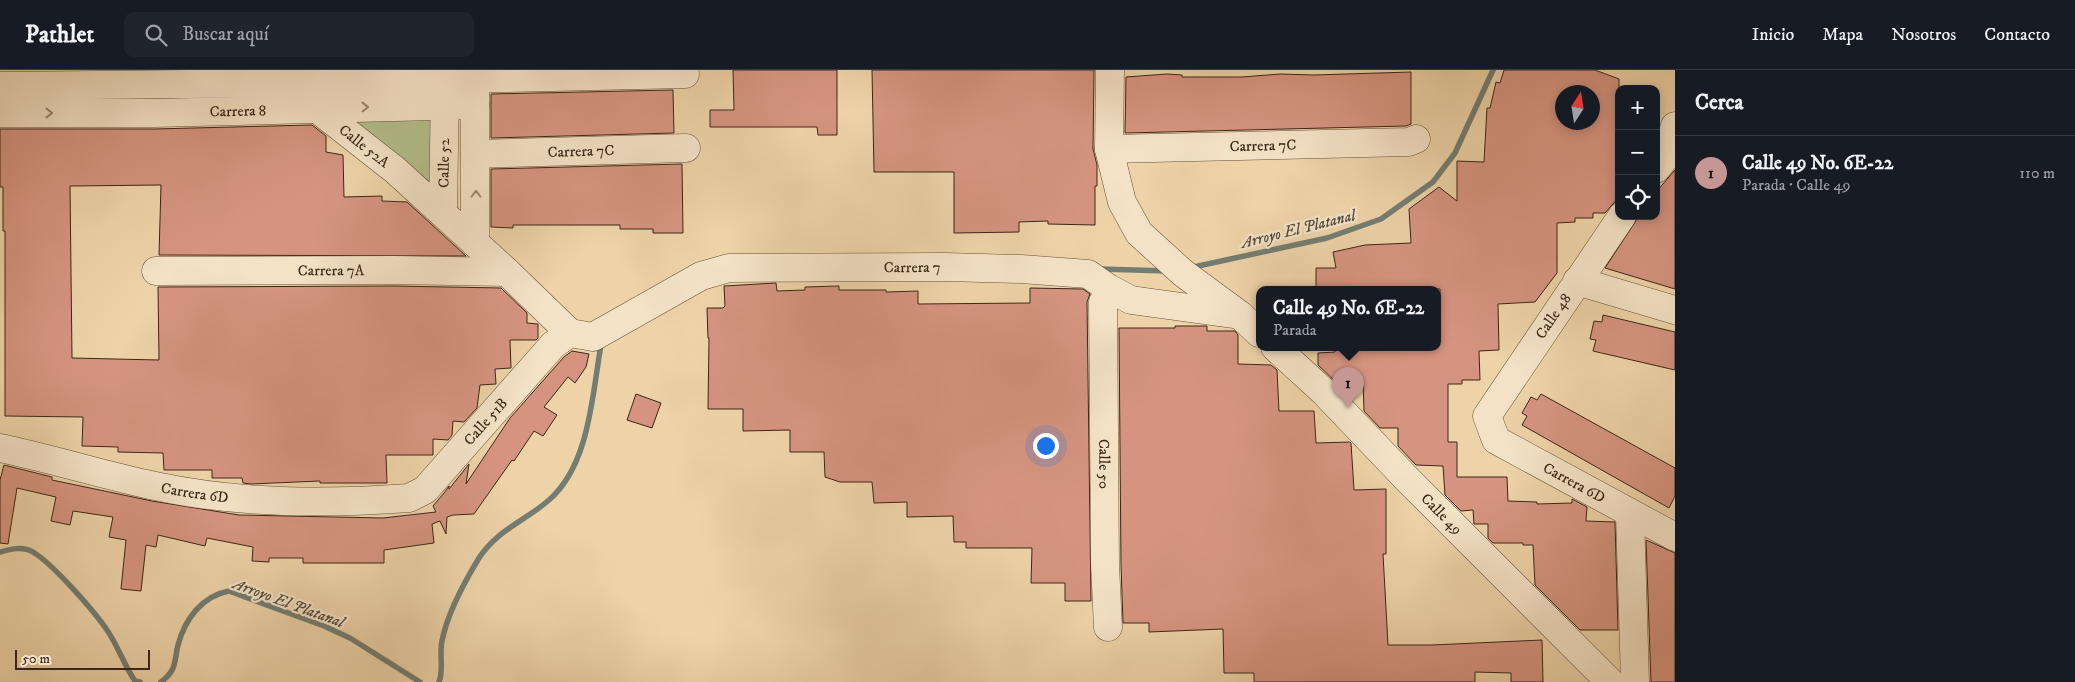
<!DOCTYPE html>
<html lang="es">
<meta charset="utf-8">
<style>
body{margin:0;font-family:"IM FELL DW Pica",serif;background:#20242c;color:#f1f3f6}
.controls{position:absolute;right:15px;top:15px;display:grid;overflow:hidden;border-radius:10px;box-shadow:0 2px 12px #0003}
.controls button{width:45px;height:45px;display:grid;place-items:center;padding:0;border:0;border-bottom:1px solid #363941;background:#171b24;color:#f1f3f6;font:25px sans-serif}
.compass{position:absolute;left:1555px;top:15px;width:45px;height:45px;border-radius:50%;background:#171b24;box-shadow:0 2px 12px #0003;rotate:12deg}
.scale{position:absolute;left:15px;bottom:12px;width:135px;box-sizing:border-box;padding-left:5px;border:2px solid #3b2617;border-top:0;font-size:14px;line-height:18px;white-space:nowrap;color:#3b2617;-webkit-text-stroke:4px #f4e2c6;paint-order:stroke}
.you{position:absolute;left:1045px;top:375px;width:18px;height:18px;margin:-12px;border:4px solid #fff;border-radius:50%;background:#1a73e8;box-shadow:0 0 0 8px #1a73e833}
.badge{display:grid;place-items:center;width:32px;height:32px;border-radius:50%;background:#c59692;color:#111;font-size:16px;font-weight:700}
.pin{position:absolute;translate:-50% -41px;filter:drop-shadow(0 1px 2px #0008)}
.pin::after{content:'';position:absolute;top:26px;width:18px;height:15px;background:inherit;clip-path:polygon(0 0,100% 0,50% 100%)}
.popup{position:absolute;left:1256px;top:216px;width:185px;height:65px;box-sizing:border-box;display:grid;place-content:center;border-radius:10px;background:#171b24;filter:drop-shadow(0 1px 4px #0005);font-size:16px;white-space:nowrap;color:#9ea1a6}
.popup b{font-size:19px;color:#f1f3f6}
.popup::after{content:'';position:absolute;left:50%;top:100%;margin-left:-10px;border:10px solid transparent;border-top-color:#171b24}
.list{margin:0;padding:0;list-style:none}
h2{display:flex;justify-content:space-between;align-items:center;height:65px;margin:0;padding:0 20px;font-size:21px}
h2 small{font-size:16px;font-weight:400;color:#9ea1a6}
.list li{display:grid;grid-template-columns:32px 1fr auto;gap:15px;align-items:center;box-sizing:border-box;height:75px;padding:0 20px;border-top:1px solid #363941}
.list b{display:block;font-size:19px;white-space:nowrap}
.list p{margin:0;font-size:16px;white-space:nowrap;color:#9ea1a6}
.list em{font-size:16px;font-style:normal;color:#9ea1a6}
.icon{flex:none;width:28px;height:28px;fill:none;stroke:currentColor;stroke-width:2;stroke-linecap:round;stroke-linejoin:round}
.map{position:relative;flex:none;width:1675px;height:612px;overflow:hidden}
header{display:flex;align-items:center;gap:30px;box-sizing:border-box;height:70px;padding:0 25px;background:#171b24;border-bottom:1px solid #363941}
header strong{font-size:24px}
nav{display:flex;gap:28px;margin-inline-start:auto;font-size:18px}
.search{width:350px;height:45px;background:#20242c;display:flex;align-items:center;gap:12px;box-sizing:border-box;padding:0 18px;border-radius:10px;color:#9ea1a6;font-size:19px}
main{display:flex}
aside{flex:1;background:#171b24}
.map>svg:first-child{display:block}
.green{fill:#b3be8c;stroke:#777252}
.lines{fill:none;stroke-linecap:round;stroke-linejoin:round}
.stream{stroke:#747d72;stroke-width:5.5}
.building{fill:#d69480;stroke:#3b2617;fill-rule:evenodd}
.minor-casing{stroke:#68513b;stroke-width:29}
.minor{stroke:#f4e2c6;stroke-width:28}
.oneway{stroke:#98846e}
.labels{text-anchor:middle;stroke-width:4.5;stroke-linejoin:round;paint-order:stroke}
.street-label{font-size:15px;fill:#3b2617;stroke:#f4e2c6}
.water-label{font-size:16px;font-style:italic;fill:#534a3d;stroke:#f4e2c6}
</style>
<header>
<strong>Pathlet</strong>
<div class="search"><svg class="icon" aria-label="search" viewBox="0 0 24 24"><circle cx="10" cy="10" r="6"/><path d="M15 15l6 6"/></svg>Buscar aquí</div>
<nav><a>Inicio</a><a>Mapa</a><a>Nosotros</a><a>Contacto</a></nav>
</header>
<main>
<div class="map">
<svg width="1675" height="612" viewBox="0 0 1675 612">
<rect width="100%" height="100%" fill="#eed3a8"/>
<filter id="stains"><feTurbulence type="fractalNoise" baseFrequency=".004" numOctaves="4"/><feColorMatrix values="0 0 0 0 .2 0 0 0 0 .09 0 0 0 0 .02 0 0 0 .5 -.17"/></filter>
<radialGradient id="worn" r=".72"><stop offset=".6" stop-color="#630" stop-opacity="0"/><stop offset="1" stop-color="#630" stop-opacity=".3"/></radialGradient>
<polygon class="green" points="442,40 442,121 340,44"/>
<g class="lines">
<g class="stream">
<polyline points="1189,198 1327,168 1381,149 1433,112 1455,83 1493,0"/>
<polyline points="1100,199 1168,201"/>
<path d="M 0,482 C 11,479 23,476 33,482 C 53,494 94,541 107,560 C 118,576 124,595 135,611 L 140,612"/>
<path d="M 161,612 C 177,600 174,592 178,575 C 185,549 202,526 229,521 L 324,556 L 350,568 L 420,612"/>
<path d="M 439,612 C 444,600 439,585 442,571 C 447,545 465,511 479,488 C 497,460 525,451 549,430 C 590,394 592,325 601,275"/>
</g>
</g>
<g class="building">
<polygon points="733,0 837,0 837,65 818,65 817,57 710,57 710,40 734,40"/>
<polygon points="872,0 1094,0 1093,79 1097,95 1097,116 1095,116 1095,155 1048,154 1048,151 1019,152 1019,162 954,163 954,102 874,102"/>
<path d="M 1504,0 L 1595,0 L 1619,9 L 1619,127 L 1605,143 L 1593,143 L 1593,148 L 1575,148 L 1575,152 L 1557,153 L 1557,203 L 1535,232 L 1498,234 L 1499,280 L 1479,281 L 1480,310 L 1462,310 L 1462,314 L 1448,314 L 1448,372 L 1457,372 L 1457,407 L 1507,407 L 1508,431 L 1537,432 L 1537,434 L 1572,433 L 1572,429 L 1587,437 L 1586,451 L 1615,452 L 1618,560 L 1580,560 L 1535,515 L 1533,475 L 1523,475 L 1523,473 L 1493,473 L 1488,468 L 1488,454 L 1474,454 L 1473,440 L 1461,441 L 1445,425 L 1443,396 L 1416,395 L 1398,376 L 1398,358 L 1380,358 L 1364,341 L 1363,311 L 1337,313 L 1318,295 L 1318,283 L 1335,282 L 1335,277 L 1437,277 L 1437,251 L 1440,251 L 1440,219 L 1316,219 L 1316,198 L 1336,198 L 1333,182 L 1365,175 L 1411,173 L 1409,139 L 1439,117 L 1457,131 L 1457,91 L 1484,92 L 1487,38 L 1490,38 L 1496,12 L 1500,13 ZM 1562,22 L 1592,22 L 1592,52 L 1562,52 Z"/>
<polygon points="1411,2 1411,54 1406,56 1125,63 1126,7 1167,4 1182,5 1182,7 1242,7 1280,4 1314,5"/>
<polygon points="673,20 674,63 491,68 491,24"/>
<polygon points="312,55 326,66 326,82 343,85 344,127 382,126 382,131 407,132 466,186 159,185 161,115 70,116 72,288 159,290 158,217 394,216 501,218 527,243 527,253 538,254 538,268 536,270 510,270 511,298 495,299 496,314 480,315 477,338 464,352 453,351 452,365 448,370 433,369 433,385 386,385 387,413 320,413 320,411 251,414 243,413 242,408 212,408 212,400 164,400 163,383 118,382 118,377 82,376 83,347 5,346 5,161 3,161 3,117 0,117 0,59 154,59"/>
<polygon points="682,94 683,163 653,163 653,159 620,159 620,155 513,155 513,158 491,157 491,99"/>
<polygon points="1675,100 1675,219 1605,198 1639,146 1656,146 1656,122"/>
<polygon points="776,213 777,221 805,220 805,217 839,216 839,220 886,220 886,222 918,221 918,234 1030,233 1030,218 1083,219 1090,224 1087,232 1091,531 1065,531 1065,513 1031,513 1032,478 966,478 966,472 954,472 953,446 907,447 907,432 874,433 872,412 840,412 825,407 824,382 790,382 790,360 743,361 743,339 708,339 709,268 708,268 707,238 723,238 725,236 724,216"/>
<polygon points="1603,245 1675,262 1675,300 1593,281 1596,270 1590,269 1594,251 1602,252"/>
<polygon points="1175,256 1207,256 1207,261 1235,261 1238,265 1238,294 1271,295 1277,300 1279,341 1314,341 1316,373 1350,372 1351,373 1354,420 1386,419 1386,484 1383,484 1388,575 1432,575 1542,570 1543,612 1511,612 1511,603 1475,602 1475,612 1254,612 1254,603 1224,603 1223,559 1149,562 1149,553 1123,553 1121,495 1119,258 1175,258"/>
<polygon points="572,281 589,284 586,297 575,313 568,307 544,337 557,345 543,366 534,361 514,391 512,390 474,444 453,445 447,447 446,464 440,451 432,454 434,473 384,480 384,493 303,493 303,488 269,488 269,492 252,491 253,477 207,468 205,476 158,465 156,477 146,475 141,521 121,519 126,470 109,467 113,447 73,441 70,455 51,451 56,427 17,418 8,474 0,473 0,410 4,395 52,407 52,410 152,431 239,445 383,448 436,442 433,436 444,423 449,416 449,419 469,394 466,414 510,348 564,287"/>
<polygon points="636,324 661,333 652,358 627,350"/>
<polygon points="1541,324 1675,398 1675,426 1669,438 1522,355 1527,346 1522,343 1531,327 1537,330"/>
<polygon points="1646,470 1675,483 1675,612 1651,612"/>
</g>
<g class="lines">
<defs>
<g id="minor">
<polyline points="1110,0 1109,79 1122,132 1139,163 1183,203 1240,245 1259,263"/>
<path id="s1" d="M 284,13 L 395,100 L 507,202 L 570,263 L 593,267 L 701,206 L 729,198 L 945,197 L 1021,199 L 1088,204 L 1108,218 L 1131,230 L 1240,245"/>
<polyline points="0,16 284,13 685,4"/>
<polyline points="475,17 475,173"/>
<path id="s2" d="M 0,43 L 154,43 L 475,35"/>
<path id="s3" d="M 1109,79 L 1409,72 L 1416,69"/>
<path id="s4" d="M 476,84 L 686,78"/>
<polyline points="1656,99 1664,89 1675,56"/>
<path id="s5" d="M 443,143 L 445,16"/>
<path id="s6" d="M 1622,146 L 1487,346 L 1496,370 L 1675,467"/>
<path id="s7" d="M 156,201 L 394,200 L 507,202"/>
<polyline points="1577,211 1675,240"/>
<path id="s8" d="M 1103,232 L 1105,495 L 1108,557"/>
<path id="s9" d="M 1275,277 L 1324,322 L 1407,409 L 1610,612"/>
<path id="s10" d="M 0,378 C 52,389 103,405 155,416 C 239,434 325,434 409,428 L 425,420 L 553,275 L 570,263"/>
<polyline points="1630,445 1635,612"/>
</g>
</defs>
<use href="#minor" class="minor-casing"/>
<use href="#minor" class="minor"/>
</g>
<defs><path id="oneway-chevron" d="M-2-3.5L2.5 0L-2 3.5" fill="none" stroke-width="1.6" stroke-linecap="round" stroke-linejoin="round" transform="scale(1.25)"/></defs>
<g class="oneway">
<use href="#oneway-chevron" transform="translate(365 37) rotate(-1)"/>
<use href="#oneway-chevron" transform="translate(49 43)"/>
<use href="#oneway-chevron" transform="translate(476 124) rotate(-90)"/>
</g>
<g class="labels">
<g class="street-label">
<text dy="5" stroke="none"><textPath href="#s2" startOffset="238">Carrera 8</textPath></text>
<text dy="5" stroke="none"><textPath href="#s3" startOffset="154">Carrera 7C</textPath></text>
<text dy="5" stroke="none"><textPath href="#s1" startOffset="102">Calle 52A</textPath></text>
<text dy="5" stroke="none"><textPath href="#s4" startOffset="105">Carrera 7C</textPath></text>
<text dy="5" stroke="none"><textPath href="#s5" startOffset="50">Calle 52</textPath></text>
<text dy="5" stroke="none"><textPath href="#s1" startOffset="740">Carrera 7</textPath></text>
<text dy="5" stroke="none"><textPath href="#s7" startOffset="175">Carrera 7A</textPath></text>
<text transform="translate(1553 246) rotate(-56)" y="5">Calle 48</text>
<text dy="5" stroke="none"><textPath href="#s10" startOffset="524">Calle 51B</textPath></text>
<text dy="5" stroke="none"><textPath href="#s8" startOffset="162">Calle 50</textPath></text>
<text dy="5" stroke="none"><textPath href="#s6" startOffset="356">Carrera 6D</textPath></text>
<text dy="5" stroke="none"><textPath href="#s10" startOffset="200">Carrera 6D</textPath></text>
<text dy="5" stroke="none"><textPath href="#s9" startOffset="236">Calle 49</textPath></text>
</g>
<g class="water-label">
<text transform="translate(1298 158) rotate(-14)" y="6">Arroyo El Platanal</text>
<text transform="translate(289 532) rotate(20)" y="6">Arroyo El Platanal</text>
</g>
</g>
<rect width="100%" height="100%" filter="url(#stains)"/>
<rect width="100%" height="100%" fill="url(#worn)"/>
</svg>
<div class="controls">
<button>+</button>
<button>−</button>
<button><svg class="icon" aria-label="locate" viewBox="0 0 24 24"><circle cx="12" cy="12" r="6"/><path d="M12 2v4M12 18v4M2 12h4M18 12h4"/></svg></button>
</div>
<svg class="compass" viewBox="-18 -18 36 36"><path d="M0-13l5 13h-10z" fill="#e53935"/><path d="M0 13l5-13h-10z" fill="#9ea1a6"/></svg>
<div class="scale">50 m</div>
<div class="you"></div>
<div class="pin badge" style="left:1348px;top:338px">1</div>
<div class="popup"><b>Calle 49 No. 6E-22</b>Parada</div>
</div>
<aside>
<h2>Cerca<small></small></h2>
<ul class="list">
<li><span class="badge">1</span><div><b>Calle 49 No. 6E-22</b><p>Parada · Calle 49</p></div><em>110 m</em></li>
</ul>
</aside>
</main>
